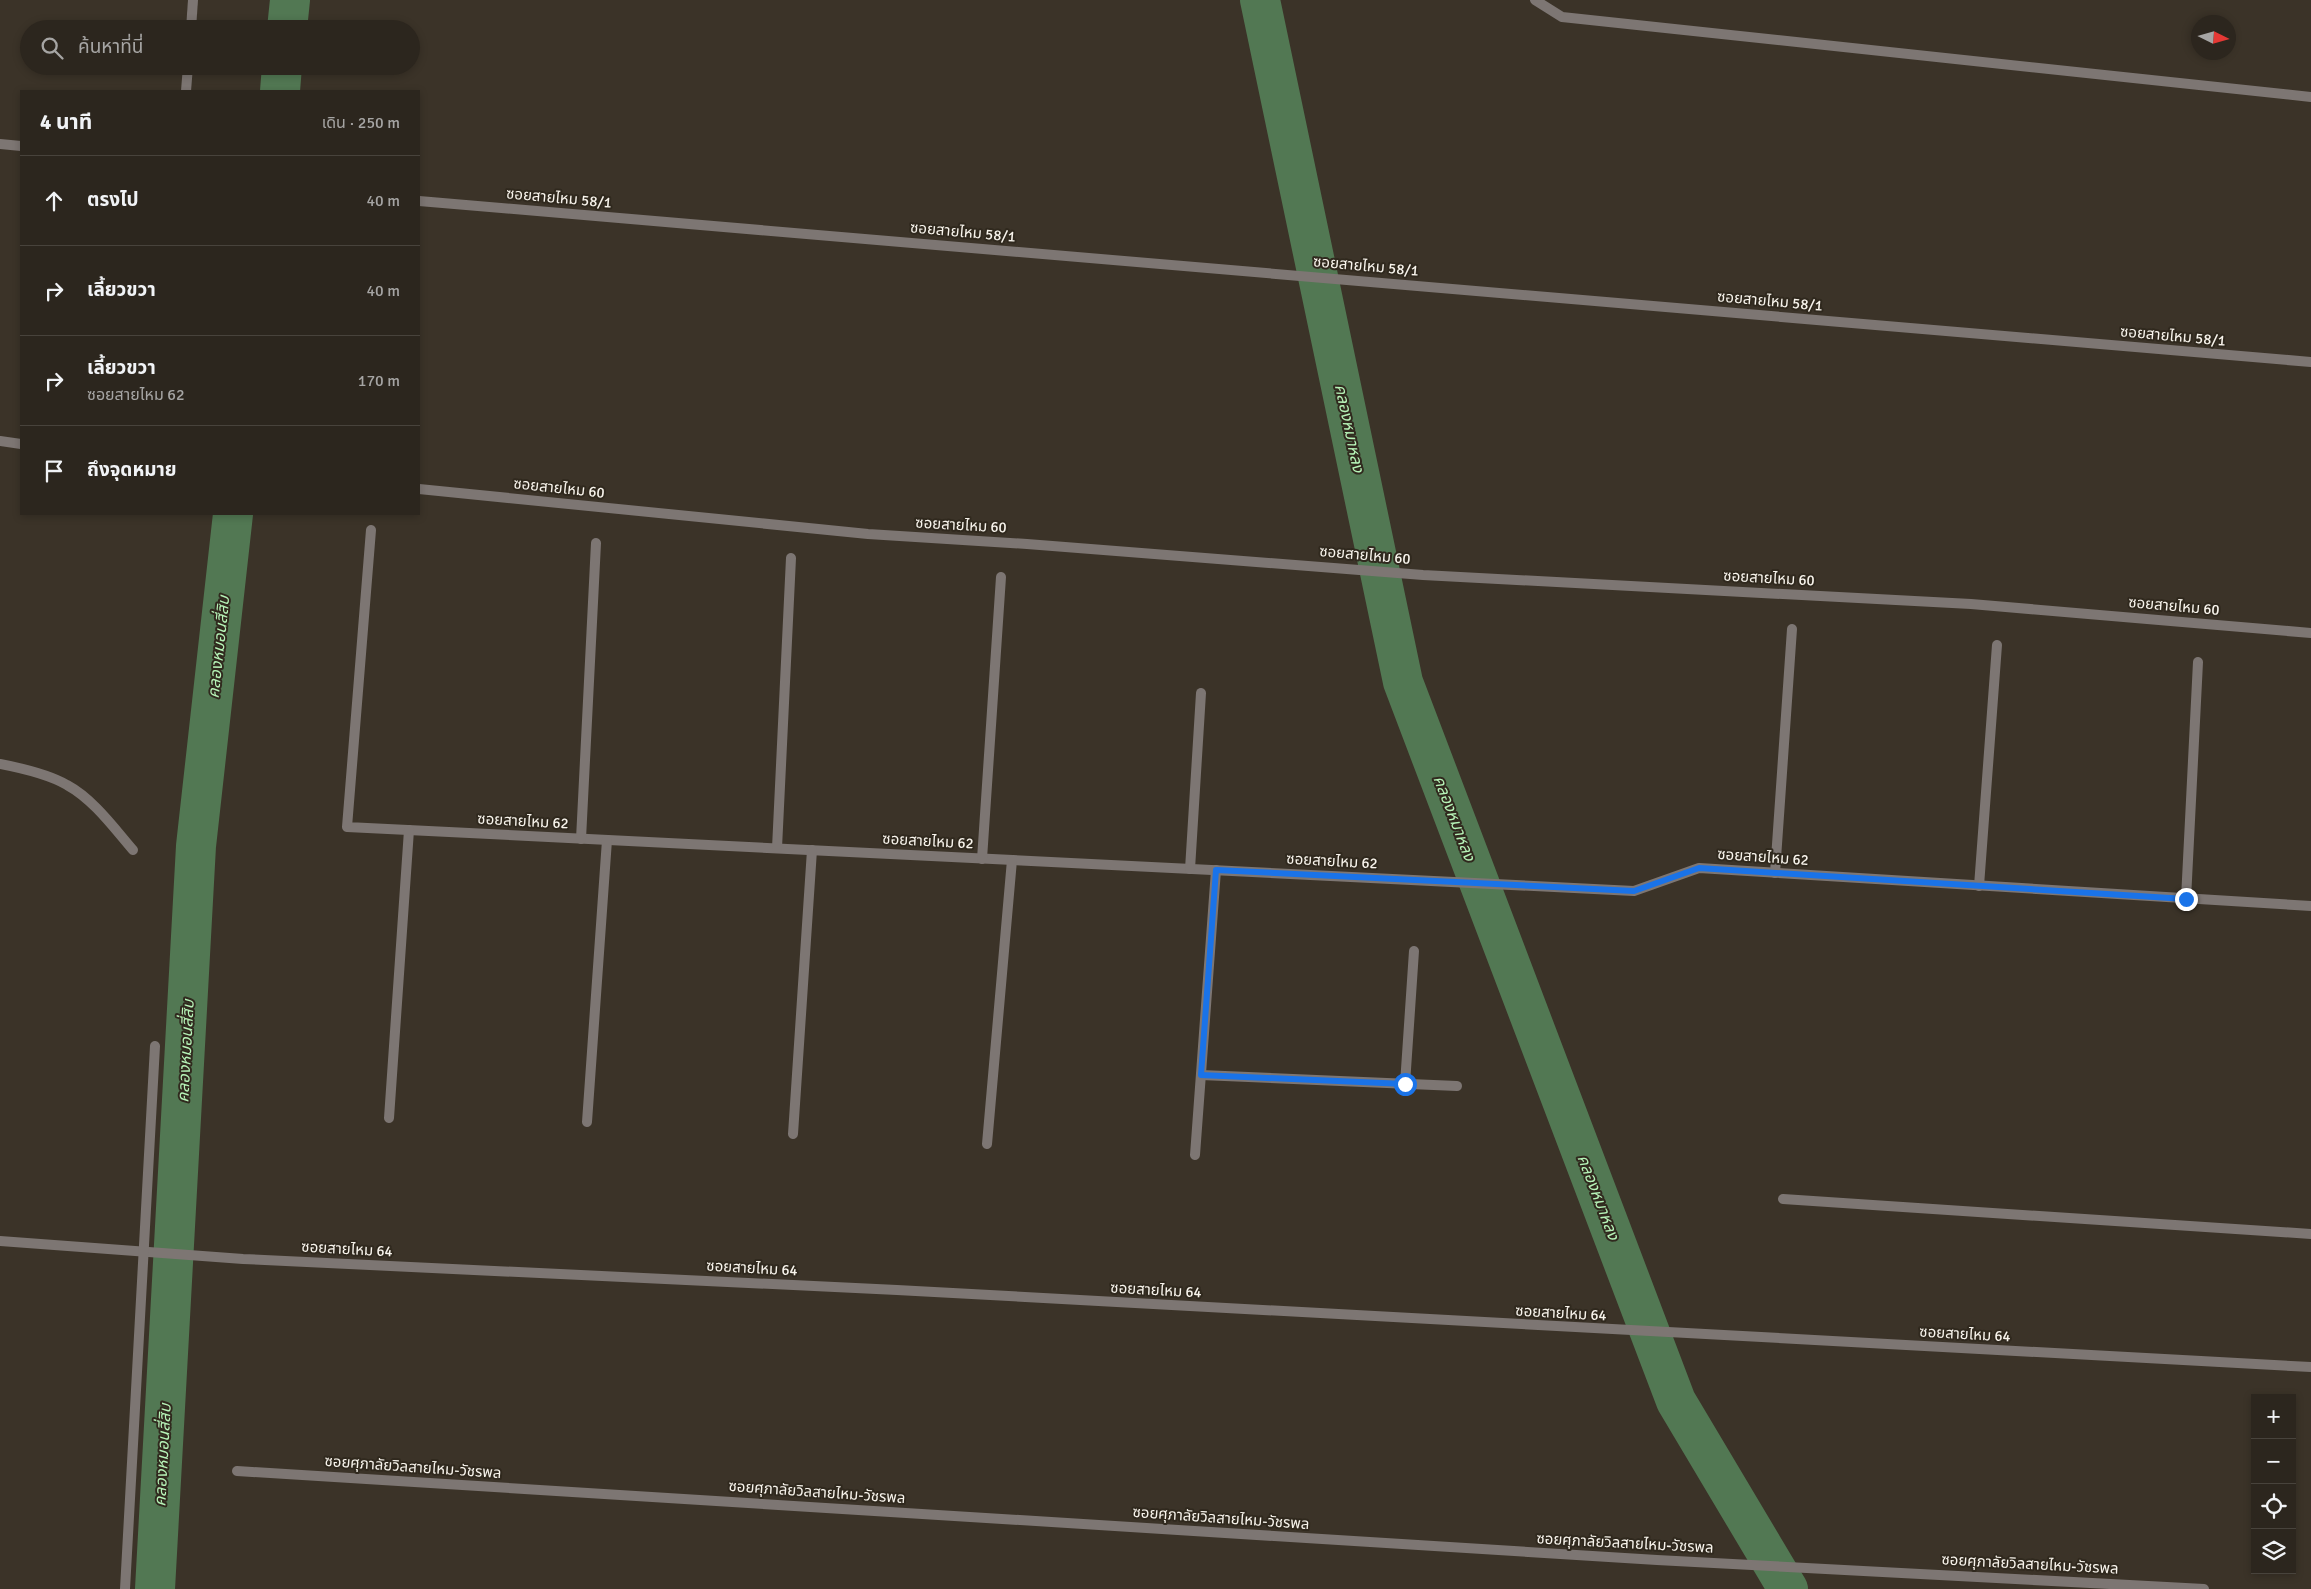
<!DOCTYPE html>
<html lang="th">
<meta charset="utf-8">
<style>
body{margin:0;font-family:Signika,"Noto Sans Thai",sans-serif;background:#38322b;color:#f1f3f6}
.controls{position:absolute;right:15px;bottom:15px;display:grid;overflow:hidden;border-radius:0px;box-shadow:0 2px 8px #0003}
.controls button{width:45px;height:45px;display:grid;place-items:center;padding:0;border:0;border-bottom:1px solid #48433c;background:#2c261e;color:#f1f3f6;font:25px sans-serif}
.compass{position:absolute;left:2191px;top:15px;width:45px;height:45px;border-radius:50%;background:#2c261e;box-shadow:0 2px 8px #0003;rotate:95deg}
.stop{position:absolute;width:15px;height:15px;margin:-11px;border:4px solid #1a73e8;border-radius:50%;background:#fff}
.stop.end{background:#1a73e8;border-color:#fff;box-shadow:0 1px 5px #0008}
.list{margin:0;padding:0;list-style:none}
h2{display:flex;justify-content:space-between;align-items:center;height:65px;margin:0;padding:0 20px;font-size:21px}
h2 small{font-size:16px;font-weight:400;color:#a6a5a4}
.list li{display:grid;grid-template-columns:32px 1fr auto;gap:15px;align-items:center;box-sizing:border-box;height:90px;padding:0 20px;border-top:1px solid #48433c}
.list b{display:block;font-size:19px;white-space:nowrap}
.list p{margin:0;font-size:16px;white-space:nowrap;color:#a6a5a4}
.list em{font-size:16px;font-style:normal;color:#a6a5a4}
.icon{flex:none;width:28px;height:28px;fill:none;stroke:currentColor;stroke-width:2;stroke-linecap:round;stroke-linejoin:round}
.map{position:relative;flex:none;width:2311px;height:1589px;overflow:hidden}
.search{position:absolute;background:#2c261e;box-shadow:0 2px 8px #0003;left:20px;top:20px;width:400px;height:55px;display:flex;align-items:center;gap:12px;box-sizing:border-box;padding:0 18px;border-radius:28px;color:#a6a5a4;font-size:19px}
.panel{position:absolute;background:#2c261e;box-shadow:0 2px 8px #0003;left:20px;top:90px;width:400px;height:425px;border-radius:0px}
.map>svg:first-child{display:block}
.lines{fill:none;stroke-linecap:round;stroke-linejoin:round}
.canal{stroke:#527853;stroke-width:40}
.street{stroke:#7d7673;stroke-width:10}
.route{stroke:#1a73e8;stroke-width:6}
.labels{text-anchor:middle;stroke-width:4;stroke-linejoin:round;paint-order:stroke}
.street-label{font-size:15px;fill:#f8f4ec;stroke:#30291e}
.water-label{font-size:16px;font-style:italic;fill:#b7f4b8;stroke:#30291e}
</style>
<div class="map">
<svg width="2311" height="1589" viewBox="0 0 2311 1589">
<rect width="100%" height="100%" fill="#3b3328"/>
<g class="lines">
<g class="canal">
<polyline points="1260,0 1403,682 1676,1401 1788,1589"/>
<polyline points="287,29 290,0"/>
<polyline points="280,91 282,66"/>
<polyline points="155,1589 196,846 233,514"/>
</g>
<g class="street">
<polyline points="1535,0 1562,17 2311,97"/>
<polyline points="191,29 193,0"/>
<polyline points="186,91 188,66"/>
<polyline points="0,144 21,146"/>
<polyline points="419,201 2311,362"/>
<polyline points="0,441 21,444"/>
<polyline points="419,489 868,534 1027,544 1423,575 1971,604 2311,633"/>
<polyline points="371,530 347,827 1634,891 1699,868 2311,906"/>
<path d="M 0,764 C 21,768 48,774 67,785 C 93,799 114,828 133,850"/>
<polyline points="581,839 596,543"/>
<polyline points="777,848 791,558"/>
<polyline points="982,859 1001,577"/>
<polyline points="1190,869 1201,693"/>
<polyline points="1775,873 1792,629"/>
<polyline points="1979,886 1997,645"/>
<polyline points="2186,899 2198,662"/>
<polyline points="1201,1075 1457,1086"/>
<polyline points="1405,1084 1414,951"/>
<polyline points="389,1118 409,830"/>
<polyline points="587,1122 607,840"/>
<polyline points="793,1134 812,850"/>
<polyline points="987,1144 1012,860"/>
<polyline points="1195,1155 1216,870"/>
<polyline points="1783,1199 2311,1234"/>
<polyline points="0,1241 243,1259 897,1290 2311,1367"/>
<polyline points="237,1471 1657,1560 2204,1589"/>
<polyline points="125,1589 155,1046"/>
</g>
</g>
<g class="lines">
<polyline class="route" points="1405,1084 1201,1075 1216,870 1634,891 1699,868 2186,899"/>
</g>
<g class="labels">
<g class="street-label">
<text transform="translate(559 198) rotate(5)" y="5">ซอยสายไหม 58/1</text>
<text transform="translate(963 232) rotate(5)" y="5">ซอยสายไหม 58/1</text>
<text transform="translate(1366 266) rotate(5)" y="5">ซอยสายไหม 58/1</text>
<text transform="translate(1770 301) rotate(5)" y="5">ซอยสายไหม 58/1</text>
<text transform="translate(2173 336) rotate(5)" y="5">ซอยสายไหม 58/1</text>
<text transform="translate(559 488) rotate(6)" y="5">ซอยสายไหม 60</text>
<text transform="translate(961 525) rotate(3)" y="5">ซอยสายไหม 60</text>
<text transform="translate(1365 555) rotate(5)" y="5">ซอยสายไหม 60</text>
<text transform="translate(1769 578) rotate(3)" y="5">ซอยสายไหม 60</text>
<text transform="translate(2174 606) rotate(5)" y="5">ซอยสายไหม 60</text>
<text transform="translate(523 821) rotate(3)" y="5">ซอยสายไหม 62</text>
<text transform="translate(928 841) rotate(3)" y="5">ซอยสายไหม 62</text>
<text transform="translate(1763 857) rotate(4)" y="5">ซอยสายไหม 62</text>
<text transform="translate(1332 861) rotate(3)" y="5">ซอยสายไหม 62</text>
<text transform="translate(347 1249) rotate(3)" y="5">ซอยสายไหม 64</text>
<text transform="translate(752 1268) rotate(3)" y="5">ซอยสายไหม 64</text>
<text transform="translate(1156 1290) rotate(3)" y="5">ซอยสายไหม 64</text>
<text transform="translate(1561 1313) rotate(3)" y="5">ซอยสายไหม 64</text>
<text transform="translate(1965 1334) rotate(3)" y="5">ซอยสายไหม 64</text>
<text transform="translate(413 1467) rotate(4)" y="5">ซอยศุภาลัยวิลสายไหม-วัชรพล</text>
<text transform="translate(817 1492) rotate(4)" y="5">ซอยศุภาลัยวิลสายไหม-วัชรพล</text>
<text transform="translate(1221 1518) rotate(4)" y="5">ซอยศุภาลัยวิลสายไหม-วัชรพล</text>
<text transform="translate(1625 1543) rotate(3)" y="5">ซอยศุภาลัยวิลสายไหม-วัชรพล</text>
<text transform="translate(2030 1564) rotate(3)" y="5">ซอยศุภาลัยวิลสายไหม-วัชรพล</text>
</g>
<g class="water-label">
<text transform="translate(1350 428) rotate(78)" y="6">คลองหมาหลง</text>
<text transform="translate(218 647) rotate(-84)" y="6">คลองหมอนสี่สิบ</text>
<text transform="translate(1455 818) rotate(69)" y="6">คลองหมาหลง</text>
<text transform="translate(185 1051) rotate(-87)" y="6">คลองหมอนสี่สิบ</text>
<text transform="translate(1599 1197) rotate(69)" y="6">คลองหมาหลง</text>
<text transform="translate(162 1455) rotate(-87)" y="6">คลองหมอนสี่สิบ</text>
</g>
</g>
</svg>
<div class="controls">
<button>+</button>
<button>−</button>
<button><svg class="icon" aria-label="locate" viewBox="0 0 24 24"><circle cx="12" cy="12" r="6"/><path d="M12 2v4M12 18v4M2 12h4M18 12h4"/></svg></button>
<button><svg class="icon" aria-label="layers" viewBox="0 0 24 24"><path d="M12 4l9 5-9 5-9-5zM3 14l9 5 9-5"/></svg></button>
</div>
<svg class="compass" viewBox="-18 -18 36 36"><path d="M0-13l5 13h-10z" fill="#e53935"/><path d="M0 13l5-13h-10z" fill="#a6a5a4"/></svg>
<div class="stop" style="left:1405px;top:1084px"></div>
<div class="stop end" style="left:2186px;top:899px"></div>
<div class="search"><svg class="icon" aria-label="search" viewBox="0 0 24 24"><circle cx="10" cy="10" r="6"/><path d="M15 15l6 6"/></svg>ค้นหาที่นี่</div>
<section class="panel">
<h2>4 นาที<small>เดิน · 250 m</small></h2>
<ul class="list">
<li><svg class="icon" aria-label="ahead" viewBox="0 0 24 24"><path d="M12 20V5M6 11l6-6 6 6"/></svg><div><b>ตรงไป</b></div><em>40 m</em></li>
<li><svg class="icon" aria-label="right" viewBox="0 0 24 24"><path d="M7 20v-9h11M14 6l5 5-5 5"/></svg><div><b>เลี้ยวขวา</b></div><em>40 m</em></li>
<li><svg class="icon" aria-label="right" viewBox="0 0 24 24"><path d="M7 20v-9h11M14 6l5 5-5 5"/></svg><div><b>เลี้ยวขวา</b><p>ซอยสายไหม 62</p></div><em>170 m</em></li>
<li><svg class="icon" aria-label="arrive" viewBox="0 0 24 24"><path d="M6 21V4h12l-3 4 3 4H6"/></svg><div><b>ถึงจุดหมาย</b></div></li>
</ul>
</section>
</div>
